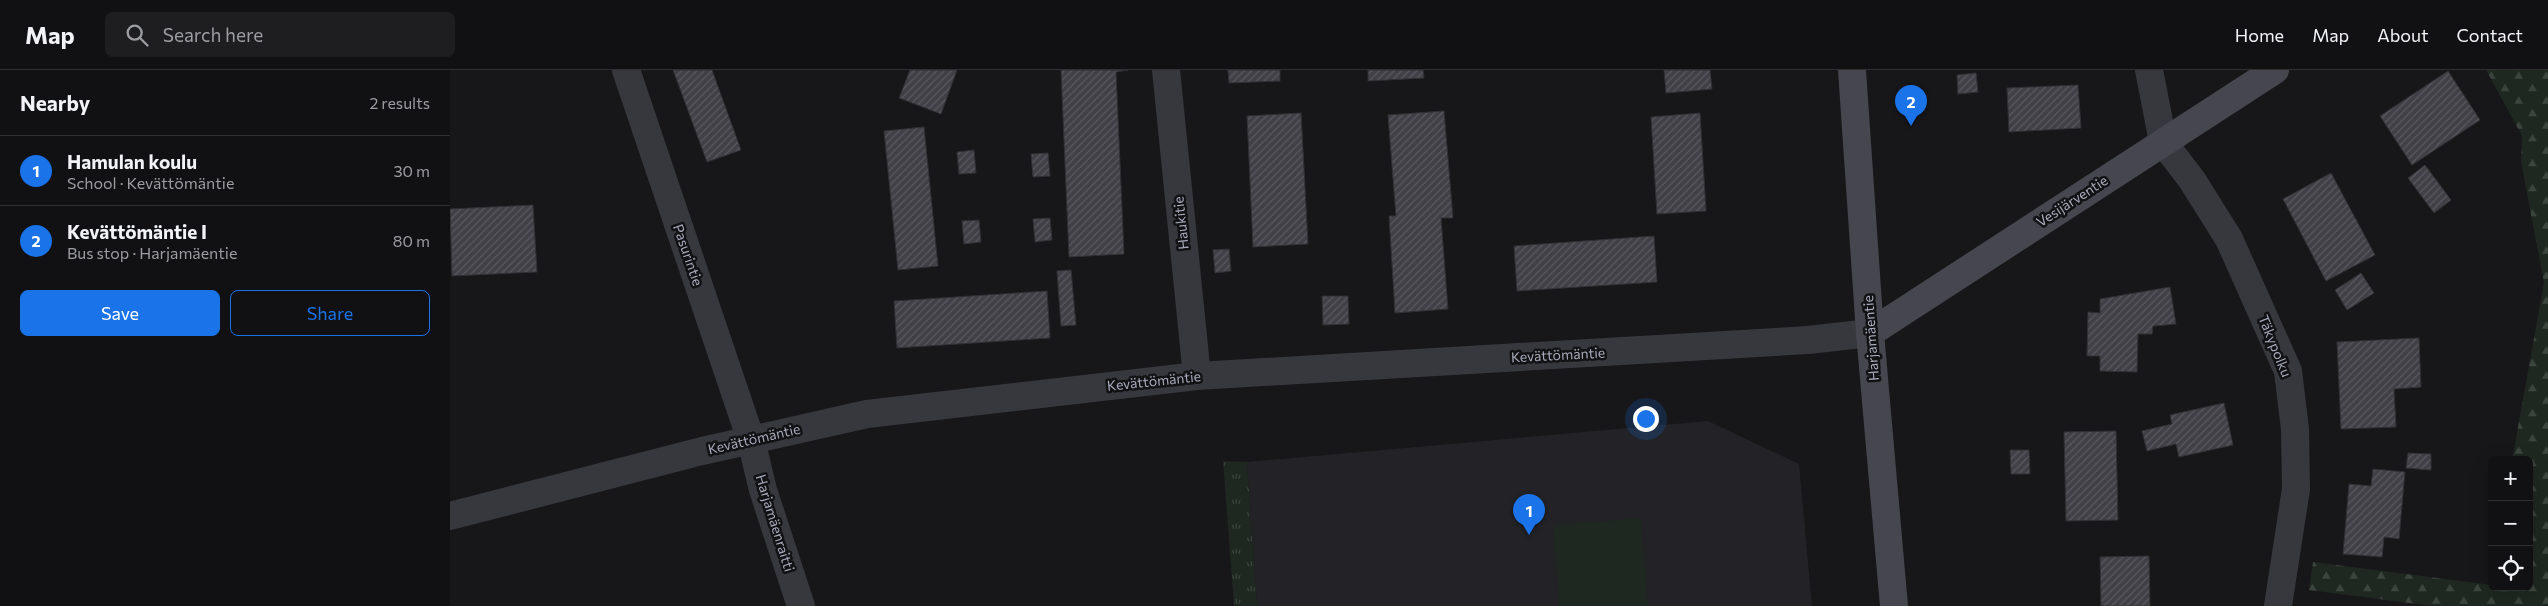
<!DOCTYPE html>
<meta charset="utf-8">
<style>
body{margin:0;font-family:Commissioner,sans-serif;background:#1e1e21;color:#f1f3f6}
.controls{position:absolute;right:15px;bottom:15px;display:grid;overflow:hidden;border-radius:8px;box-shadow:0 5px 20px #0002}
.controls button{width:45px;height:45px;display:grid;place-items:center;padding:0;border:0;border-bottom:1px solid #303033;background:#111013;color:#f1f3f6;font:25px sans-serif}
.you{position:absolute;left:1195px;top:348px;width:18px;height:18px;margin:-12px;border:4px solid #fff;border-radius:50%;background:#1a73e8;box-shadow:0 0 0 8px #1a73e833}
.badge{display:grid;place-items:center;width:32px;height:32px;border-radius:50%;background:#1a73e8;color:#fff;font-size:16px;font-weight:700}
.pin{position:absolute;translate:-50% -41px;filter:drop-shadow(0 1px 2px #0008)}
.pin::after{content:'';position:absolute;top:26px;width:18px;height:15px;background:inherit;clip-path:polygon(0 0,100% 0,50% 100%)}
.list{margin:0;padding:0;list-style:none}
h2{display:flex;justify-content:space-between;align-items:center;height:65px;margin:0;padding:0 20px;font-size:21px}
h2 small{font-size:16px;font-weight:400;color:#9c9da0}
.list li{display:grid;grid-template-columns:32px 1fr auto;gap:15px;align-items:center;box-sizing:border-box;height:70px;padding:0 20px;border-top:1px solid #303033}
.list b{display:block;font-size:19px;white-space:nowrap}
.list p{margin:0;font-size:16px;white-space:nowrap;color:#9c9da0}
.list em{font-size:16px;font-style:normal;color:#9c9da0}
.actions{display:flex;gap:10px;padding:15px 20px}
.actions a{flex:1;padding:11px 0;border:1px solid #1a73e8;border-radius:8px;text-align:center;font-size:18px;color:#1a73e8}
.actions .main{background:#1a73e8;color:#fff}
.icon{flex:none;width:28px;height:28px;fill:none;stroke:currentColor;stroke-width:2;stroke-linecap:round;stroke-linejoin:round}
.map{position:relative;flex:none;width:2098px;height:536px;overflow:hidden}
header{display:flex;align-items:center;gap:30px;box-sizing:border-box;height:70px;padding:0 25px;background:#111013;border-bottom:1px solid #303033}
header strong{font-size:24px}
nav{display:flex;gap:28px;margin-inline-start:auto;font-size:18px}
.search{width:350px;height:45px;background:#1e1e21;display:flex;align-items:center;gap:12px;box-sizing:border-box;padding:0 18px;border-radius:8px;color:#9c9da0;font-size:19px}
main{display:flex}
aside{flex:1;background:#111013}
.map>svg:first-child{display:block}
.built{fill:#232226}
.grass{fill:url(#grass-tufts)}
.forest{fill:url(#forest-firs)}
.garden{fill:#1e2720}
.building{fill:url(#building-hatch);stroke:#313035}
.lines{fill:none;stroke-linecap:round;stroke-linejoin:round}
.street{stroke:#37383e;stroke-width:28}
.secondary{stroke:#45464e;stroke-width:28}
.labels{text-anchor:middle;stroke-width:5;stroke-linejoin:round;paint-order:stroke}
.street-label{font-size:14px;fill:#a7abba;stroke:#121114}
</style>
<header>
<strong>Map</strong>
<div class="search"><svg class="icon" aria-label="search" viewBox="0 0 24 24"><circle cx="10" cy="10" r="6"/><path d="M15 15l6 6"/></svg>Search here</div>
<nav><a>Home</a><a>Map</a><a>About</a><a>Contact</a></nav>
</header>
<main>
<aside>
<h2>Nearby<small>2 results</small></h2>
<ul class="list">
<li><span class="badge">1</span><div><b>Hamulan koulu</b><p>School · Kevättömäntie</p></div><em>30 m</em></li>
<li><span class="badge">2</span><div><b>Kevättömäntie I</b><p>Bus stop · Harjamäentie</p></div><em>80 m</em></li>
</ul>
<div class="actions"><a class="main">Save</a><a>Share</a></div>
</aside>
<div class="map">
<svg width="2098" height="536" viewBox="0 0 2098 536">
<defs>
<pattern id="grass-tufts" width="24" height="20" patternUnits="userSpaceOnUse" patternTransform="scale(1.25)"><rect width="24" height="20" fill="#1e2720"/><path d="M3 7l-1-3M5 7V3M7 7l1-3M15 17l-1-3M17 17v-4M19 17l1-3" fill="none" stroke="#3c443e"/></pattern>
<pattern id="forest-firs" width="22" height="20" patternUnits="userSpaceOnUse" patternTransform="scale(1.25)"><rect width="22" height="20" fill="#1e2720"/><path d="M5 1l3.5 6h-7zM16 11l3.5 6h-7z" fill="#3c443e"/></pattern>
<pattern id="building-hatch" width="6" height="6" patternUnits="userSpaceOnUse" patternTransform="scale(1.25)"><rect width="6" height="6" fill="#404046"/><path d="M-1 1l2-2M0 6l6-6M5 7l2-2" fill="none" stroke="#59595f"/></pattern>
</defs>
<rect width="100%" height="100%" fill="#171619"/>
<polygon class="built" points="1258,351 1349,394 1362,536 807,536 797,392"/>
<polygon class="grass" points="773,391 797,392 807,536 784,536"/>
<polygon class="forest" points="2036,0 2098,0 2098,536 1982,536 1859,520 1863,492 2042,515 2042,517 2079,517 2079,390 2062,390 2094,213 2071,92 2072,66"/>
<polygon class="garden" points="1191,448 1198,536 1109,536 1103,455"/>
<g class="building">
<polygon points="223,0 262,0 291,80 257,92"/>
<polygon points="460,0 507,0 491,44 449,28"/>
<polygon points="611,0 678,0 666,2 674,184 619,187"/>
<polygon points="778,0 830,0 830,11 779,13"/>
<polygon points="918,0 973,0 974,8 918,11"/>
<polygon points="1214,0 1260,0 1262,19 1216,23"/>
<polygon points="1998,1 2030,50 1962,95 1930,46"/>
<polygon points="1526,3 1528,22 1508,24 1507,5"/>
<polygon points="1628,15 1631,58 1559,62 1557,18"/>
<polygon points="994,41 1003,148 991,148 998,239 945,243 939,146 946,146 938,45"/>
<polygon points="851,43 858,174 803,177 797,46"/>
<polygon points="1250,43 1256,141 1207,144 1201,47"/>
<polygon points="474,57 488,196 448,200 434,61"/>
<polygon points="524,80 526,103 509,104 507,82"/>
<polygon points="598,83 600,106 583,107 581,84"/>
<polygon points="1975,95 2001,130 1984,143 1958,108"/>
<polygon points="1881,103 1925,185 1876,211 1833,129"/>
<polygon points="83,135 87,202 2,206 0,139"/>
<polygon points="600,148 602,170 585,172 583,149"/>
<polygon points="529,150 531,172 514,174 512,151"/>
<polygon points="1204,166 1207,212 1067,221 1064,176"/>
<polygon points="779,179 781,201 765,203 763,180"/>
<polygon points="621,200 626,255 611,256 607,201"/>
<polygon points="1911,203 1924,223 1897,240 1885,220"/>
<polygon points="1720,217 1726,254 1703,256 1702,264 1688,264 1687,302 1650,301 1650,286 1637,286 1638,242 1650,243 1650,229"/>
<polygon points="597,221 600,268 447,278 444,231"/>
<polygon points="872,226 898,226 899,254 873,255"/>
<polygon points="1969,268 1971,317 1944,319 1946,357 1891,359 1887,272"/>
<polygon points="1774,333 1783,375 1729,387 1726,374 1697,381 1692,361 1722,354 1720,345"/>
<polygon points="1666,361 1668,450 1616,451 1614,362"/>
<polygon points="1560,380 1579,380 1580,404 1561,404"/>
<polygon points="1958,383 1981,384 1981,400 1956,398"/>
<polygon points="1923,399 1955,402 1949,469 1934,467 1932,487 1893,484 1899,414 1921,416"/>
<polygon points="1699,486 1700,536 1651,536 1650,487"/>
</g>
<g class="lines">
<g class="street">
<polyline points="176,0 301,370 313,420 351,536"/>
<polyline points="716,0 747,306"/>
<polyline points="1699,0 1713,72 1742,110 1779,169 1838,301 1845,359 1846,419 1828,536"/>
<polyline points="0,446 252,381 417,344 747,306 1358,270 1420,263"/>
</g>
<g class="secondary">
<polyline points="1402,0 1420,263 1444,536"/>
<polyline points="1420,263 1825,0"/>
</g>
</g>
<g class="labels">
<g class="street-label">
<text transform="translate(1622 131) rotate(-33)" y="5">Vesijärventie</text>
<text transform="translate(731 153) rotate(-96)" y="5">Haukitie</text>
<text transform="translate(238 185) rotate(71)" y="5">Pasurintie</text>
<text transform="translate(1421 268) rotate(-94)" y="5">Harjamäentie</text>
<text transform="translate(1825 276) rotate(68)" y="5">Täkypolku</text>
<text transform="translate(1108 285) rotate(-3)" y="5">Kevättömäntie</text>
<text transform="translate(704 311) rotate(-6)" y="5">Kevättömäntie</text>
<text transform="translate(304 369) rotate(-13)" y="5">Kevättömäntie</text>
<text transform="translate(325 453) rotate(73)" y="5">Harjamäenraitti</text>
</g>
</g>
</svg>
<div class="controls">
<button>+</button>
<button>−</button>
<button><svg class="icon" aria-label="locate" viewBox="0 0 24 24"><circle cx="12" cy="12" r="6"/><path d="M12 2v4M12 18v4M2 12h4M18 12h4"/></svg></button>
</div>
<div class="you"></div>
<div class="pin badge" style="left:1079px;top:465px">1</div>
<div class="pin badge" style="left:1461px;top:56px">2</div>
</div>
</main>
